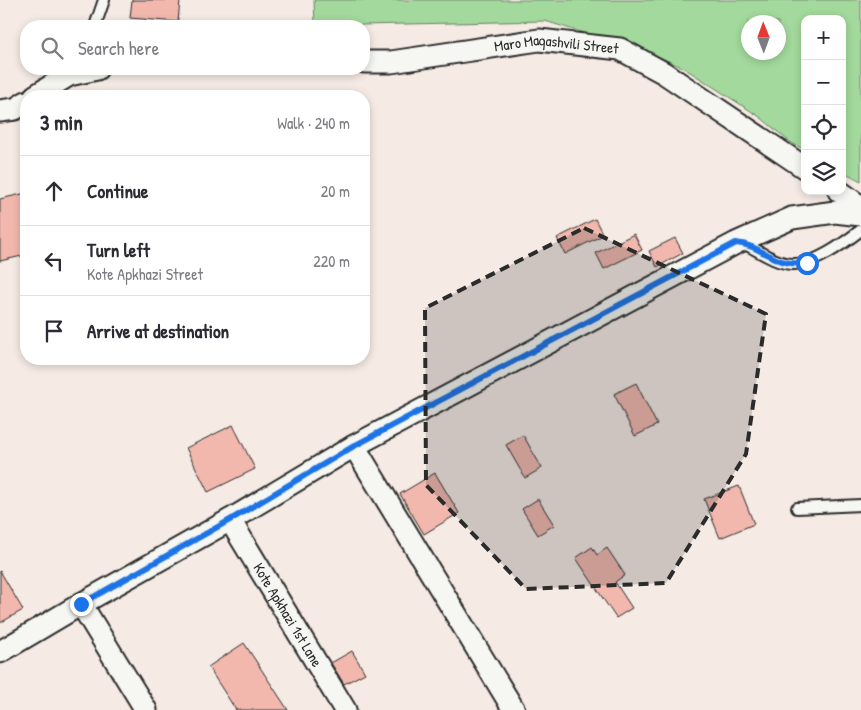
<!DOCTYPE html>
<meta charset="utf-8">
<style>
body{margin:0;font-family:"Patrick Hand",sans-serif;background:#f2f2f3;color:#2b2b33}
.controls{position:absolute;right:15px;top:15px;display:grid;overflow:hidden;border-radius:10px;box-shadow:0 2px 8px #0003}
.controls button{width:45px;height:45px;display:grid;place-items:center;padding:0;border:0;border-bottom:1px solid #e1e1e2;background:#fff;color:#2b2b33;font:25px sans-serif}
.compass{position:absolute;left:741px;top:15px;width:45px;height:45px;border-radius:50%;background:#fff;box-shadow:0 2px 8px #0003;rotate:359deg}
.stop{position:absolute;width:15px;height:15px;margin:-11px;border:4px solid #1a73e8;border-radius:50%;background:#fff}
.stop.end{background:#1a73e8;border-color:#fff;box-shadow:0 1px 5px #0008}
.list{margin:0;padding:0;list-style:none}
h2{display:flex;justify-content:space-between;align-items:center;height:65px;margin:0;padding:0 20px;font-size:21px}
h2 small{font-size:16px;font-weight:400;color:#7c7c81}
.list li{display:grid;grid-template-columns:32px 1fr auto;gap:15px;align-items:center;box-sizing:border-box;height:70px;padding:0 20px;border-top:1px solid #e1e1e2}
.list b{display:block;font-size:19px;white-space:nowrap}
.list p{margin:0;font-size:16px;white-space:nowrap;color:#7c7c81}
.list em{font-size:16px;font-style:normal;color:#7c7c81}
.icon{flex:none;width:28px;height:28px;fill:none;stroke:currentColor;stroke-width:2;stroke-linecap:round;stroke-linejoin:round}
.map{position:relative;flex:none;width:861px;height:710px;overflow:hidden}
.search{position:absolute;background:#fff;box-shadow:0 2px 8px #0003;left:20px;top:20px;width:350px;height:55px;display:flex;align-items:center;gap:12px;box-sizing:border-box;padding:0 18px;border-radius:20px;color:#7c7c81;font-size:19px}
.panel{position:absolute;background:#fff;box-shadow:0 2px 8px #0003;left:20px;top:90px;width:350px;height:275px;border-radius:20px}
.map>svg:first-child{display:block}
.green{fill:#a3d99c;stroke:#678264;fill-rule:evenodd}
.building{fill:#f2b8ae;stroke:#2b2b2b}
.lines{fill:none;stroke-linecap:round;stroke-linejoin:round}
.service-casing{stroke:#2b2b2b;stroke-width:14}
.minor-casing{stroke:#2b2b2b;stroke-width:25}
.service{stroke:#f6f6f2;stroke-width:10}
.minor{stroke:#f6f6f2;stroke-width:21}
.route{stroke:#1a73e8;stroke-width:6}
.marked{fill:#2b2b2b;fill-opacity:0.2;stroke:#2b2b2b;stroke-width:4;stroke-dasharray:10 6;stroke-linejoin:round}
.labels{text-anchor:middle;stroke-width:5;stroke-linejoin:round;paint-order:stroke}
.street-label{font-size:15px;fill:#2b2b2b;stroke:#f6f6f2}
</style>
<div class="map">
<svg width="861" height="710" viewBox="0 0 861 710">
<rect width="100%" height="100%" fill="#f5eae4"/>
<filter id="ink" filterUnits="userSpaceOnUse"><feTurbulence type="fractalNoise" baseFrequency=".02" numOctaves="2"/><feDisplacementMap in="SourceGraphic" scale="10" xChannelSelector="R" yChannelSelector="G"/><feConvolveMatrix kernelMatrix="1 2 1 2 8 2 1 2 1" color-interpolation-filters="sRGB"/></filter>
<g filter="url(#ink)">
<path class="green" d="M 314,0 L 861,0 L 861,181 L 842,171 L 842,19 L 805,19 L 805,150 L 790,142 L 760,117 L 684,68 L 655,55 L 545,21 L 315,26 ZM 748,22 L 778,22 L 778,52 L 748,52 Z"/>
<g class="building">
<polygon points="132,0 180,0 178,22 130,18"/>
<polygon points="26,193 26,255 0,261 0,199"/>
<polygon points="595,219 603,235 565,254 557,238"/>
<polygon points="634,234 642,250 604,269 596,253"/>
<polygon points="675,238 683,253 657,267 649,251"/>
<polygon points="636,383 657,425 635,436 614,394"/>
<polygon points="233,425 255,469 208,492 186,448"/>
<polygon points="523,435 542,468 525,478 506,445"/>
<polygon points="435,473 459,513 424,534 400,494"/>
<polygon points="739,486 754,524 720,538 704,499"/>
<polygon points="538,499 554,525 538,535 522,509"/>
<polygon points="592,547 597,555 607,548 625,575 615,582 632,608 616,618 576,558"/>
<polygon points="0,571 23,610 0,623"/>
<polygon points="244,643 288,710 236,710 208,667"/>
<polygon points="352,651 365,673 344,684 331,663"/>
</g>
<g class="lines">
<defs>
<g id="service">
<polyline points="95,26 104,0"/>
<path d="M 740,243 L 745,244 C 759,251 775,263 792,264 C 814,266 844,243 861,230"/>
<polyline points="797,508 861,505"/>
</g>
<g id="minor">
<path id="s1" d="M 364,62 L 391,62 L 539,40 L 620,49 L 664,73 L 805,168"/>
<polyline points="35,96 69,75 97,69"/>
<polyline points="0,111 15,109 26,102"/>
<polyline points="839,191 861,207"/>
<polyline points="354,446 514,710"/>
<path id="s2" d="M 230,520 L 345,710"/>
<polyline points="81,604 146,710"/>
<polyline points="0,652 81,604 230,520 354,446 736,243 792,218 835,212 861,215"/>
</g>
</defs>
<use href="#service" class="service-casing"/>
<use href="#minor" class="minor-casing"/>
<use href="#service" class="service"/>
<use href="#minor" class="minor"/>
</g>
</g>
<g class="lines" filter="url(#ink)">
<path class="route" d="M 81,604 L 230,520 L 354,446 L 736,243 C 765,246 772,267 807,263"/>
</g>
<path class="marked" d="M 584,228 L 766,314 L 746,454 L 666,583 L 526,589 L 426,485 L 425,308 Z"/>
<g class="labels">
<g class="street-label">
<text dy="5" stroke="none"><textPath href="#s1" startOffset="194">Maro Maqashvili Street</textPath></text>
<text dy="5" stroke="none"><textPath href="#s2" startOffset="111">Kote Apkhazi 1st Lane</textPath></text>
</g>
</g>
</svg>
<div class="controls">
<button>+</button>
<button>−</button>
<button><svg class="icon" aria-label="locate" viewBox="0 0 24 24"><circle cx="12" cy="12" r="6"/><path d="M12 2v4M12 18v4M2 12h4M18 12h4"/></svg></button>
<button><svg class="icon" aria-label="layers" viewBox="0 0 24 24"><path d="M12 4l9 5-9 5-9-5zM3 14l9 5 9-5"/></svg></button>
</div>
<svg class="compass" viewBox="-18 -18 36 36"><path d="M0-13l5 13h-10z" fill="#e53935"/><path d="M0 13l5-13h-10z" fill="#7c7c81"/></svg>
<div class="stop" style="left:807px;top:263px"></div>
<div class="stop end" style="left:81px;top:604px"></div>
<div class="search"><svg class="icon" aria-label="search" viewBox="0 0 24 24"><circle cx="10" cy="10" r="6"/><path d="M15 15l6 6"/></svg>Search here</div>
<section class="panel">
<h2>3 min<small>Walk · 240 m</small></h2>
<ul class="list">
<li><svg class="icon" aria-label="ahead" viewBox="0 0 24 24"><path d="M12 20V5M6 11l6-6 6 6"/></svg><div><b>Continue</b></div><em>20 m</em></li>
<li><svg class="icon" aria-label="left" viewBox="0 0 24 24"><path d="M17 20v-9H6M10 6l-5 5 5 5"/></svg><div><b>Turn left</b><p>Kote Apkhazi Street</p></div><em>220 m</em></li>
<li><svg class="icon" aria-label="arrive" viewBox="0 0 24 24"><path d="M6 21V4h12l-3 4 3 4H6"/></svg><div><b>Arrive at destination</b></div></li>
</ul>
</section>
</div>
